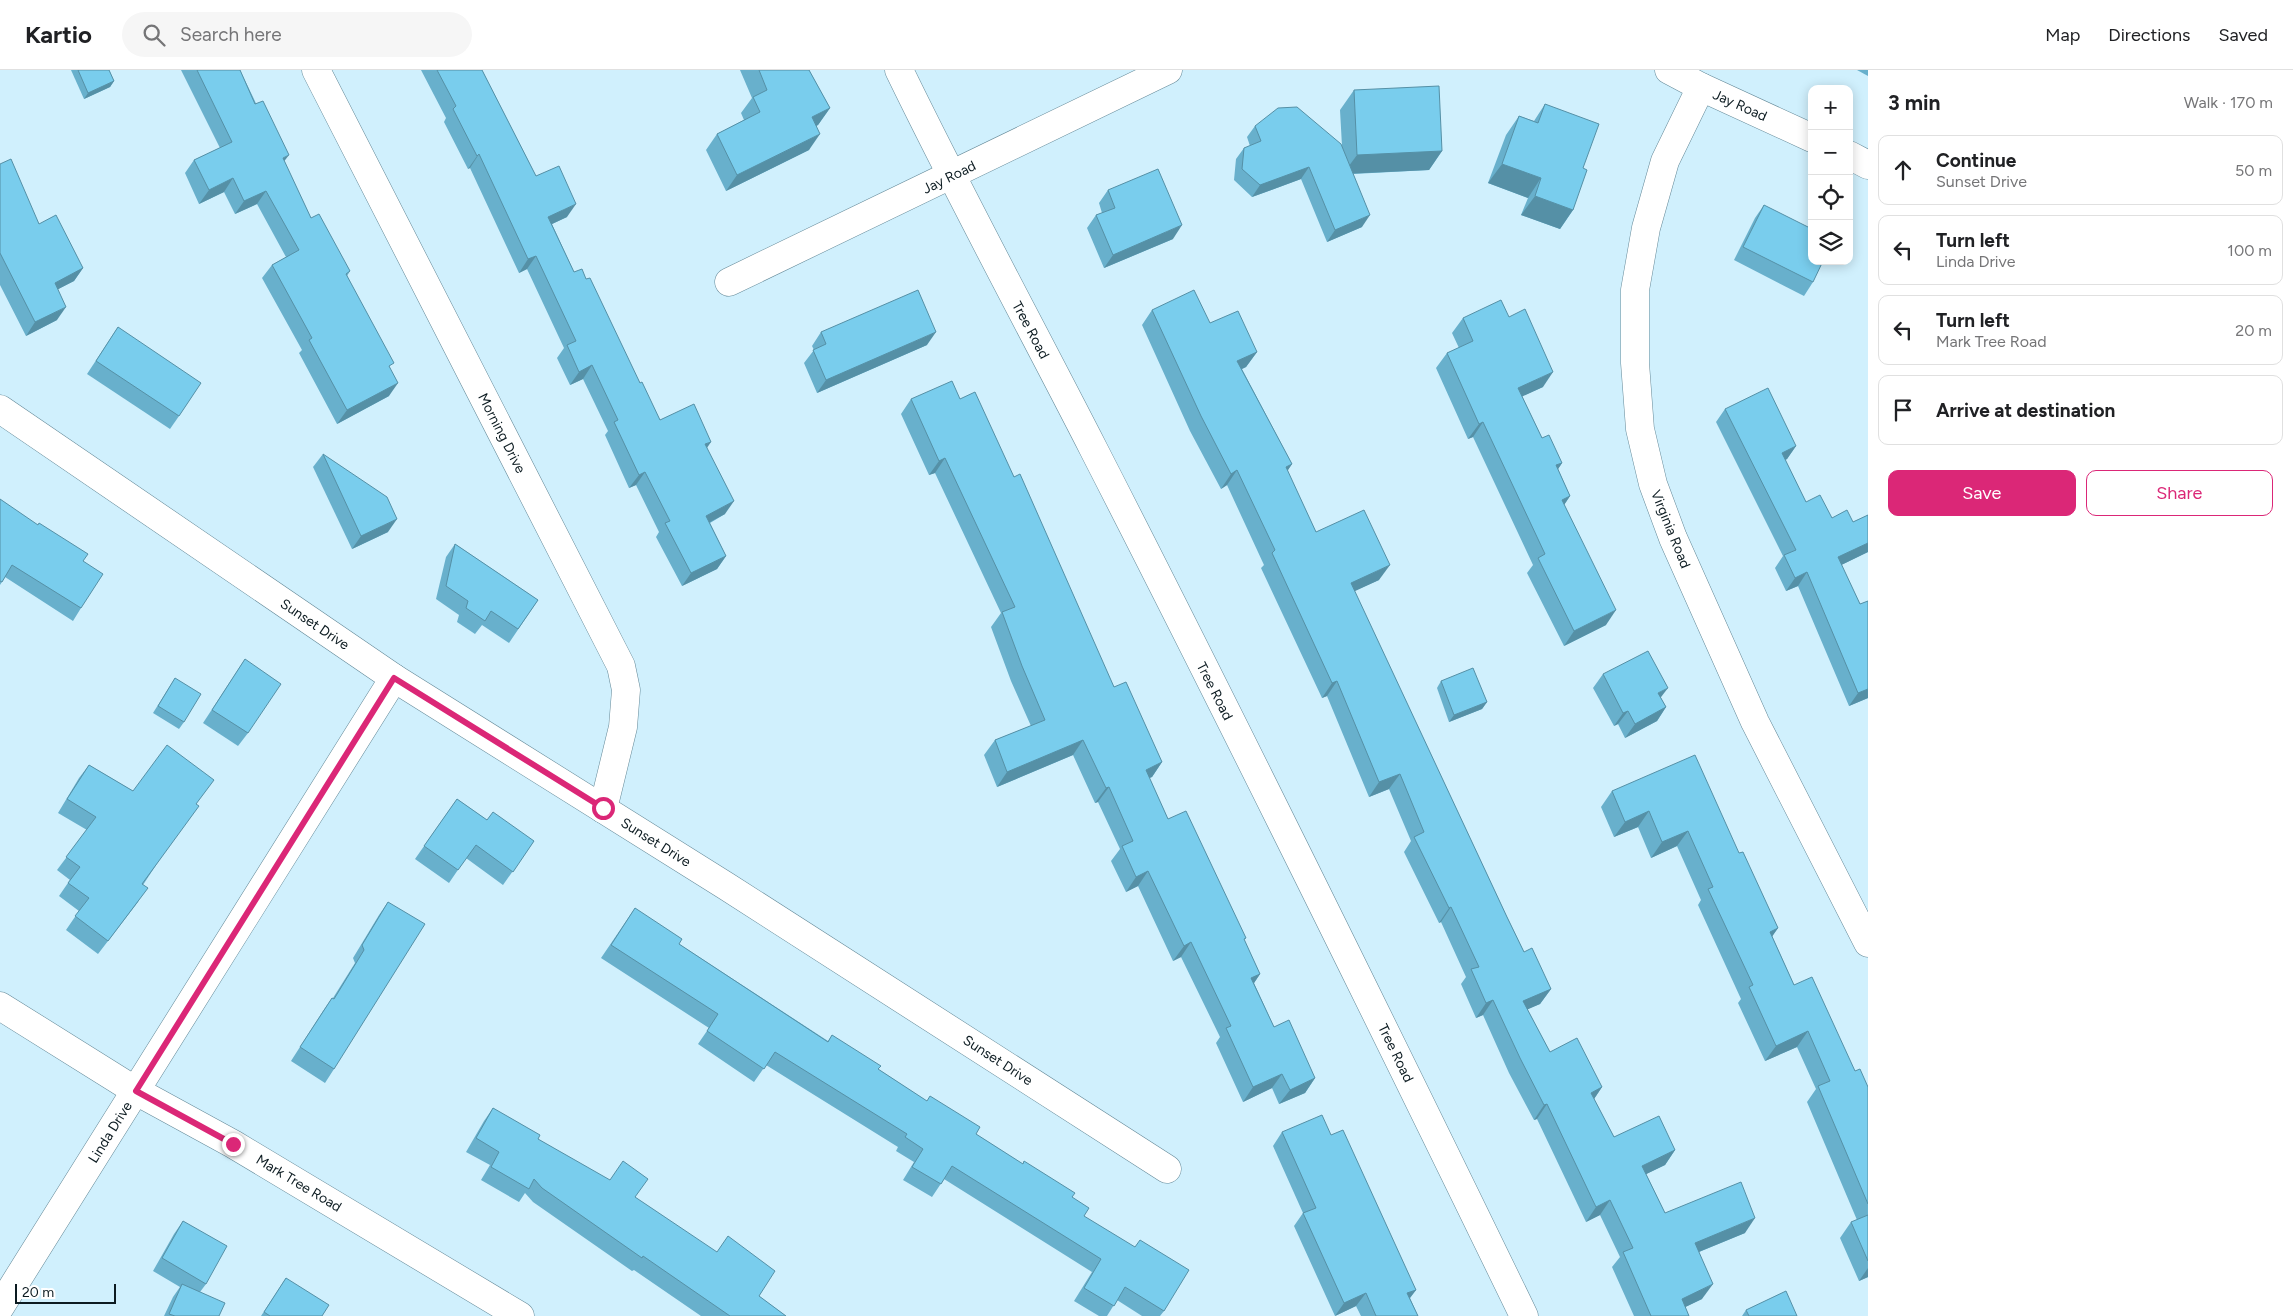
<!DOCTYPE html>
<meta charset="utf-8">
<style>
body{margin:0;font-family:Figtree,sans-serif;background:#f6f6f6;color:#202124}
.controls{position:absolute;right:15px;top:15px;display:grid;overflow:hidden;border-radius:10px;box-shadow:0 2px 12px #0003}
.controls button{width:45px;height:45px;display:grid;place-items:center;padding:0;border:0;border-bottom:1px solid #e0e0e0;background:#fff;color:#202124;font:25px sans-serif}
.scale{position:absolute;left:15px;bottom:12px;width:101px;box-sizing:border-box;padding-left:5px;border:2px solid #0c1b21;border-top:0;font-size:14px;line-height:18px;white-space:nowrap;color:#0c1b21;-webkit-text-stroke:4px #fff;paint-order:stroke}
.stop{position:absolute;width:15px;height:15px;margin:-11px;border:4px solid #db2777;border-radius:50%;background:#fff}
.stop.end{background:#db2777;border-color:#fff;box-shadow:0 1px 5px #0008}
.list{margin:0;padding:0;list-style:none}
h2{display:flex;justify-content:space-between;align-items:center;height:65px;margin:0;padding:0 20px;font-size:21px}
h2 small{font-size:16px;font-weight:400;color:#757577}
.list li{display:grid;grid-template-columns:32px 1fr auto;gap:15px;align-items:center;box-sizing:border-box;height:70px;margin:0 10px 10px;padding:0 10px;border:1px solid #e0e0e0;border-radius:10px}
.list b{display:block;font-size:19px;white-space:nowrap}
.list p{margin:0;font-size:16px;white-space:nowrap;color:#757577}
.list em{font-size:16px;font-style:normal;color:#757577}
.actions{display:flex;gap:10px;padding:15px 20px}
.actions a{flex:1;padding:11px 0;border:1px solid #db2777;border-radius:10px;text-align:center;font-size:18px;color:#db2777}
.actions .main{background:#db2777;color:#fff}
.icon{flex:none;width:28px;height:28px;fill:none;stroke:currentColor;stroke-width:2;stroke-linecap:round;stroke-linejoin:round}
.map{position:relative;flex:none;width:1868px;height:1246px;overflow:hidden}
header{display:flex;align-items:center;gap:30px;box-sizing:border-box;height:70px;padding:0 25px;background:#fff;border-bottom:1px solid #e0e0e0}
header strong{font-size:24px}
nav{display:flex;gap:28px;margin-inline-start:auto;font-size:18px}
.search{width:350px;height:45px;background:#f6f6f6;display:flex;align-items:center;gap:12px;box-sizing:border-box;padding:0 18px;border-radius:28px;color:#757577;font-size:19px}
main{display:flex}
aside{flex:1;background:#fff}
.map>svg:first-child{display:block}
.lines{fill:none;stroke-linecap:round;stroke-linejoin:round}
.minor-casing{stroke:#648998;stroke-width:29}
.tertiary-casing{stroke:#648998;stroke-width:29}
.minor{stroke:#fff;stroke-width:28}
.tertiary{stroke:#fff;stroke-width:28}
.wall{fill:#68b0cc}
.shaded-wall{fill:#5590a6}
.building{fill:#79cded;stroke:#5590a6}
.route{stroke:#db2777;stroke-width:6}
.labels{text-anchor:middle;stroke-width:4;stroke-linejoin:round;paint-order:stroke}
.street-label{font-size:14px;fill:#0c1b21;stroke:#fff}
</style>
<header>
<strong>Kartio</strong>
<div class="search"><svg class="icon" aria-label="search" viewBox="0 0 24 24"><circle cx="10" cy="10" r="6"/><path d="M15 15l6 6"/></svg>Search here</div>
<nav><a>Map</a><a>Directions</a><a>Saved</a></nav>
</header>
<main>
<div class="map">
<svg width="1868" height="1246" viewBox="0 0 1868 1246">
<rect width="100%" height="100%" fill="#d0f0fd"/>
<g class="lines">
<defs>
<g id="minor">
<polyline points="316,0 621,596 626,620 623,657 603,739"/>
<path d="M 899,0 C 961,128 1029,253 1094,380 C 1241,667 1383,956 1524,1246"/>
<polyline points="1669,0 1701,17 1812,68"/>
<polyline points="1701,17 1665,91 1646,158 1635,220 1635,293 1640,359 1653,414 1673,468 1755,652 1868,873"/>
<polyline points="1849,85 1868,95"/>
<polyline points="729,212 1168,0"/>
<polyline points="0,339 394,608 726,816 1167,1099"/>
<polyline points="0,1237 394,608"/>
</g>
<polyline id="tertiary" points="0,936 136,1021 233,1074 520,1246"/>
</defs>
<use href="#minor" class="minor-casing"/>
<use href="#tertiary" class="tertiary-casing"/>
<use href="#minor" class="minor"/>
<use href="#tertiary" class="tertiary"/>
</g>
<g class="wall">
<polygon points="71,0 109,0 114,11 110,17 84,29"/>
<polygon points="181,0 240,0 311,148 350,201 347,206 390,298 389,326 337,354 299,283 302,280 262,208 272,195 286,187 257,134 235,144 224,122 199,134 185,103 194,90 220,78"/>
<polygon points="421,0 482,0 536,106 567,147 552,154 574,202 640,313 660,350 707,378 725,444 710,453 726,486 717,499 682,516 656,467 659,462 636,415 629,418 605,365 608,361 583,309 570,315 557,288 564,278 527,199 519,203 470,98 468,99 444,52 446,48"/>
<polygon points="740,0 809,0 830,38 818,55 816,56 809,80 726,121 706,80 717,64 744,50 741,43 752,28"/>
<polygon points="1857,0 1868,0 1868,6"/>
<polygon points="1354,20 1442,81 1429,100 1353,104 1362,157 1327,172 1301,109 1252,127 1234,110 1236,89 1244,78 1250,76 1247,67 1255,56 1342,76 1340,40"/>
<polygon points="1545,34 1583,98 1573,140 1560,159 1521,145 1528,128 1488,113 1506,65 1519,46 1534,51"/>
<polygon points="0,94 39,154 83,198 74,211 58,219 57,250 26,266 0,215"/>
<polygon points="1108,120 1173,169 1104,198 1087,158 1096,145 1102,143 1099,133"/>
<polygon points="1764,135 1813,212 1804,226 1734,190 1755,148"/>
<polygon points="1152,240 1210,253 1257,282 1246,297 1242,299 1292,394 1287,401 1316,462 1379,510 1354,521 1507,847 1524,882 1551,919 1540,934 1527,939 1550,982 1602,1017 1594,1029 1614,1067 1675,1080 1665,1095 1646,1104 1665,1143 1745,1163 1699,1182 1702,1229 1685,1237 1689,1246 1634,1246 1612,1197 1620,1187 1600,1145 1586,1152 1537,1049 1534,1050 1509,1003 1483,945 1476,948 1461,914 1466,907 1441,852 1439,853 1404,782 1411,771 1389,719 1369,727 1327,626 1322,628 1261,498 1264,495 1227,415 1221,419 1190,361 1142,255"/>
<polygon points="1463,248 1543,317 1522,326 1542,368 1562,393 1558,399 1570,426 1564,435 1606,555 1564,576 1527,503 1533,495 1473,367 1468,369 1436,298 1447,283 1459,278 1452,263"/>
<polygon points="118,257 179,346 170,359 87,304"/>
<polygon points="821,262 927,275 817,323 804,293 814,280 812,276"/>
<polygon points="911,329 960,329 1014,407 1114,617 1162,692 1152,707 1149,708 1168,749 1246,868 1244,870 1260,904 1254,913 1274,957 1315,1008 1305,1023 1279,1034 1272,1018 1243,1032 1216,973 1220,967 1181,887 1173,891 1138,816 1126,822 1111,791 1120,779 1098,732 1095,733 1073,685 997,717 984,685 995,670 1031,656 1011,611 991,557 1001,543 935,403 929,405 901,344"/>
<polygon points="1725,339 1796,376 1787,389 1785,390 1806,432 1832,448 1853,452 1868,445 1868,482 1841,495 1860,534 1868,531 1868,628 1849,636 1798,516 1786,521 1775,498 1783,486 1716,352"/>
<polygon points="323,384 388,462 352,479 313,397"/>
<polygon points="0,429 83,491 81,538 73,551 5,507 0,515"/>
<polygon points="455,474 538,530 509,573 482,555 475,564 457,552 459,545 436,529 446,487"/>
<polygon points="245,589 248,663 238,676 203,653"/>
<polygon points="1603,604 1661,628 1666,637 1657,651 1625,668 1618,654 1614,656 1593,618"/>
<polygon points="175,608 184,652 179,659 153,643"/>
<polygon points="1441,611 1487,632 1482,639 1449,652 1437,618"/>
<polygon points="89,695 133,721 196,734 143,815 138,832 98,884 66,860 79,841 59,826 70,810 57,800 87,760 58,743 79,708"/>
<polygon points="1612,721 1739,783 1778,858 1772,866 1794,915 1855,1001 1868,1017 1868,1207 1859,1211 1840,1168 1851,1152 1857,1150 1807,1032 1816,1019 1797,977 1765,991 1738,933 1741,929 1698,835 1701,830 1677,776 1651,788 1638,757 1614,767 1601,737"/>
<polygon points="457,729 487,750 534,771 503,815 466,788 449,813 415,789"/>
<polygon points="388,832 334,999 325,1013 291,991 323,941 332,928 333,928 355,893 353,888 379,845"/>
<polygon points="635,838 679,874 828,971 832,965 878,999 976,1064 1072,1127 1084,1146 1164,1241 1160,1246 1142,1246 1117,1230 1107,1246 1099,1246 1074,1231 1092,1202 944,1109 932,1127 903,1110 914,1092 896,1081 898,1077 766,995 754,1012 698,974 709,958 601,888"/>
<polygon points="493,1038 538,1069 635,1127 759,1226 786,1246 701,1246 634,1200 632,1201 533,1132 525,1123 519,1132 481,1110 490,1095 466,1082 484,1051"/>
<polygon points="1282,1062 1331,1065 1416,1220 1410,1228 1418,1246 1361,1246 1356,1236 1335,1246 1294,1156 1303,1143 1273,1076"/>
<polygon points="183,1151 206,1214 200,1222 219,1246 164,1246 173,1227 180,1217 153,1201 174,1164"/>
<polygon points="286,1208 322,1246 261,1246"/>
<polygon points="1746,1240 1797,1246 1742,1246"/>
</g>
<g class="shaded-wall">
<polygon points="114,11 110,17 84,29 88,23"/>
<polygon points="830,38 818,55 801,64 812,47"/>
<polygon points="820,64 809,80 726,121 737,105"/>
<polygon points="1442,81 1429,100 1343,104 1357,85"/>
<polygon points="479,84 470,98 468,99 477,86"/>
<polygon points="289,85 279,98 283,88"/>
<polygon points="1502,94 1541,108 1528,128 1488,113"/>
<polygon points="1309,97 1301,109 1252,127 1260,115"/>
<polygon points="233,108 224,122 199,134 209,120"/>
<polygon points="266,121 257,134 235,144 244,131"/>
<polygon points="1535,126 1573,140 1560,159 1521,145"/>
<polygon points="576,134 567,147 539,160 548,147"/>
<polygon points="1370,145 1362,157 1327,172 1335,160"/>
<polygon points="1182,155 1173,169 1104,198 1113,185"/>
<polygon points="536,186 527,199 519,203 528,189"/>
<polygon points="83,198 74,211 45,226 55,213"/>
<polygon points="66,237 57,250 26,266 35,252"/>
<polygon points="936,262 927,275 817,323 826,310"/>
<polygon points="1257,282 1246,297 1227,306 1237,291"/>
<polygon points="592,295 583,309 570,315 579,302"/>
<polygon points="1553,302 1543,317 1508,333 1518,318"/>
<polygon points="398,313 389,326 337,354 347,340"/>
<polygon points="1483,352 1473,367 1468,369 1479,354"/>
<polygon points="711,372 702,385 705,374"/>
<polygon points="1796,376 1787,389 1772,397 1782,383"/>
<polygon points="945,388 935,403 929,405 939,391"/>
<polygon points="1562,393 1552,408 1556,395"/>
<polygon points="1292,394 1282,409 1286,397"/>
<polygon points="1237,400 1227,415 1221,419 1231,404"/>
<polygon points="645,402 636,415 629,418 639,405"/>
<polygon points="1570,426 1560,441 1562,430"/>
<polygon points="734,431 725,444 697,459 706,446"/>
<polygon points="397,449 388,462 352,479 361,466"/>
<polygon points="1868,473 1868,482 1829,501 1838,487"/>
<polygon points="726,486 717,499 682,516 691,503"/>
<polygon points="1390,495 1379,510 1340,528 1351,513"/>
<polygon points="1807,502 1798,516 1786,521 1795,508"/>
<polygon points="1616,540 1606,555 1564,576 1574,561"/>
<polygon points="1337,611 1327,626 1322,628 1332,613"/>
<polygon points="1668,618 1658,631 1658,623"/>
<polygon points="1868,619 1868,628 1849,636 1858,623"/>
<polygon points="1487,632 1482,639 1449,652 1454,645"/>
<polygon points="1666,637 1657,651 1625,668 1635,654"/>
<polygon points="1628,641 1618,654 1614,656 1623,643"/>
<polygon points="1083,670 1073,685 997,717 1007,702"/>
<polygon points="1162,692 1152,707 1135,714 1146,700"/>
<polygon points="1400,704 1389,719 1369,727 1379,712"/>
<polygon points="1109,717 1098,732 1095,733 1106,718"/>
<polygon points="1649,741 1638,757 1614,767 1625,752"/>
<polygon points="1688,761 1677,776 1651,788 1662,772"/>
<polygon points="1148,801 1138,816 1126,822 1136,807"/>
<polygon points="1451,837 1441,852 1439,853 1449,838"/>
<polygon points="1778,858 1767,874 1770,862"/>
<polygon points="1191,872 1181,887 1173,891 1184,876"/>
<polygon points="1260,904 1250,919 1251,908"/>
<polygon points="1551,919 1540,934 1513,946 1523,931"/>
<polygon points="1493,930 1483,945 1476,948 1486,933"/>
<polygon points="1808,961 1797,977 1765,991 1776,976"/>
<polygon points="1282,1004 1272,1018 1243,1032 1253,1017"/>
<polygon points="1315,1008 1305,1023 1279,1034 1290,1020"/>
<polygon points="1602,1017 1592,1032 1591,1023"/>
<polygon points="1547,1034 1537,1049 1534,1050 1544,1035"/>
<polygon points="1675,1080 1665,1095 1632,1111 1642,1096"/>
<polygon points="1610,1130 1600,1145 1586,1152 1596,1137"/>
<polygon points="1755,1148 1745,1163 1684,1188 1695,1173"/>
<polygon points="1868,1198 1868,1207 1859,1211"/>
<polygon points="1713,1214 1702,1229 1671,1244 1682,1229"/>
<polygon points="1416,1220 1406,1233 1407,1223"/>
<polygon points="1366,1223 1356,1236 1335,1246 1344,1233"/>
</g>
<g class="building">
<polygon points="78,0 109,0 114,11 88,23"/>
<polygon points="197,0 240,0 255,34 263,31 289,85 283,88 311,148 319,144 350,201 346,204 394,293 389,296 398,313 347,340 309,270 312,268 272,195 299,180 266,121 244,131 233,108 209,120 194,90 232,72"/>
<polygon points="437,0 482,0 536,106 559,96 576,134 548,147 574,202 582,199 586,209 590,208 640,313 642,312 660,350 694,334 711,372 705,374 734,431 706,446 726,486 691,503 665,453 670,451 645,402 639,405 614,352 618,350 592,295 579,302 567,275 576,271 536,186 528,189 479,84 477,86 453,39 456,36"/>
<polygon points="759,0 809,0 830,38 812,47 820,64 737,105 717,64 760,42 753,27 767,20"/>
<polygon points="1439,16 1442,81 1357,85 1354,20"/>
<polygon points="1545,34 1599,54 1583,98 1587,100 1573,140 1535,126 1541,108 1502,94 1519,46 1538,53"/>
<polygon points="1297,37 1341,74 1370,145 1335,160 1309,97 1260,115 1242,99 1244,78 1261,71 1255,56 1278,38"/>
<polygon points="11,89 39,154 56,145 83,198 55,213 66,237 35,252 0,183 0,94"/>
<polygon points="1158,99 1182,155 1113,185 1096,145 1115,138 1108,120"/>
<polygon points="1764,135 1812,159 1812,191 1823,191 1813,212 1743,177"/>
<polygon points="918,220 936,262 826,310 813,280 826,274 821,262"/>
<polygon points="1194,220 1210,253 1238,241 1257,282 1237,291 1292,394 1286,397 1316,462 1364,440 1390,495 1351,513 1507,847 1524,882 1532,878 1551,919 1523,931 1550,982 1577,968 1602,1017 1591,1023 1614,1067 1659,1046 1675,1080 1642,1096 1665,1143 1741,1112 1755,1148 1695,1173 1713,1214 1682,1229 1689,1246 1651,1246 1623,1182 1633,1178 1610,1130 1596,1137 1547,1034 1544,1035 1520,988 1493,930 1486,933 1471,899 1479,897 1451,837 1449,838 1414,767 1424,762 1400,704 1379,712 1337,611 1332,613 1272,483 1275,480 1237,400 1231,404 1201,346 1152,240"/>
<polygon points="1501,230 1509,247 1525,239 1553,302 1518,318 1542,368 1549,365 1562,393 1556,395 1570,426 1562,430 1616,540 1574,561 1538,488 1545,484 1483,352 1479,354 1447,283 1473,271 1463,248"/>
<polygon points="118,257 201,313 179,346 96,291"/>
<polygon points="952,311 960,329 975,322 1014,407 1020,404 1114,617 1126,612 1162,692 1146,700 1168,749 1186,741 1246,868 1244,869 1260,904 1251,908 1274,957 1289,950 1315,1008 1290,1020 1282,1004 1253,1017 1226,958 1231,956 1191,872 1184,876 1148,801 1136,807 1122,776 1133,771 1109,717 1106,718 1083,670 1007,702 995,670 1045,650 1022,596 1002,542 1015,537 945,388 939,391 911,329"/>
<polygon points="1768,318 1796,376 1782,383 1806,432 1820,425 1832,448 1847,440 1853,452 1868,445 1868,473 1838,487 1860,534 1868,531 1868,619 1858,623 1807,502 1795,508 1784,485 1796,480 1725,339"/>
<polygon points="323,384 387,427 397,449 361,466"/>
<polygon points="0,429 38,455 39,453 88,484 83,491 103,504 81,538 12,495 2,512 0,511"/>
<polygon points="455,474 538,530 518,559 491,541 485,551 466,538 468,531 446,516"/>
<polygon points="1648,581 1668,618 1658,623 1666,637 1635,654 1628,641 1623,643 1603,604"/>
<polygon points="245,589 281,614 248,663 212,640"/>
<polygon points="1473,598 1487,632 1454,645 1441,611"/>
<polygon points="175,608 201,624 184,652 158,636"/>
<polygon points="167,675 214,710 196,734 199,736 142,814 148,818 108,871 75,846 89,828 68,813 80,797 66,787 96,747 67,729 89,695 133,721"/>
<polygon points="1695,685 1739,783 1743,782 1778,858 1770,862 1794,915 1812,907 1855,1001 1860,999 1868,1017 1868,1134 1818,1016 1830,1011 1808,961 1776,976 1749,917 1753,915 1708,819 1713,817 1688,761 1662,772 1649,741 1625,752 1612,721"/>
<polygon points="457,729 487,750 493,742 534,771 513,802 476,775 458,800 424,776"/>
<polygon points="388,832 425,854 334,999 300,977 332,928 334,929 364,880 362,875"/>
<polygon points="635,838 682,869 679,874 828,972 832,965 881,996 878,999 927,1031 930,1026 980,1057 976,1064 1023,1094 1024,1091 1075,1123 1072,1127 1089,1138 1084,1146 1135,1177 1140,1170 1189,1200 1164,1241 1125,1217 1114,1236 1084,1218 1101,1189 952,1096 941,1114 912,1097 923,1079 905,1067 907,1064 775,982 764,999 707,961 718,944 611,875"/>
<polygon points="493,1038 540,1065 538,1069 610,1110 623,1091 648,1109 635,1127 717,1182 728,1166 775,1201 759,1226 786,1246 730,1246 643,1186 642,1188 542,1118 534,1109 529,1119 491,1097 499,1082 476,1068"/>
<polygon points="1322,1045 1331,1065 1343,1060 1416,1220 1407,1223 1418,1246 1376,1246 1366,1223 1344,1233 1303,1143 1316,1138 1282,1062"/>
<polygon points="1868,1145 1868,1191 1851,1152"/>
<polygon points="183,1151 227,1176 206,1214 162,1188"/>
<polygon points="286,1208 329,1235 322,1246 270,1246 264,1242"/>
<polygon points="182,1214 225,1233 219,1246 175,1246 169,1244"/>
<polygon points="1786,1221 1797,1246 1749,1246 1746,1240"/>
</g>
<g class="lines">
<polyline class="route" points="233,1074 136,1021 394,608 603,738"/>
</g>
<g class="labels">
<g class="street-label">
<text transform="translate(1740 35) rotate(24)" y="5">Jay Road</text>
<text transform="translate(949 107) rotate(-26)" y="5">Jay Road</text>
<text transform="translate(1031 260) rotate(62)" y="5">Tree Road</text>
<text transform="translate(502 363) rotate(63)" y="5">Morning Drive</text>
<text transform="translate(1671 459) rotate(68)" y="5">Virginia Road</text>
<text transform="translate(315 554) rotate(34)" y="5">Sunset Drive</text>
<text transform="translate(1215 621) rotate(63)" y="5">Tree Road</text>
<text transform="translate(656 772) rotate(32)" y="5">Sunset Drive</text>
<text transform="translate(1396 983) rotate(64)" y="5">Tree Road</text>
<text transform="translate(998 990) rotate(33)" y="5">Sunset Drive</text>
<text transform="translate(110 1062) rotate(-58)" y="5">Linda Drive</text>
<text transform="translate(299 1113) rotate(31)" y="5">Mark Tree Road</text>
</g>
</g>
</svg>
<div class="controls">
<button>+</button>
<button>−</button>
<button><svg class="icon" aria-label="locate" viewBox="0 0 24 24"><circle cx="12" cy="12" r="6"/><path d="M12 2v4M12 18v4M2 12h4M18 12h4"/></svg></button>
<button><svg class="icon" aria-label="layers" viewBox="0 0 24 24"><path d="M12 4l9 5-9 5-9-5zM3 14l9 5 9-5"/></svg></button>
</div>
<div class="scale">20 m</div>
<div class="stop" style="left:603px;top:738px"></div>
<div class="stop end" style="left:233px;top:1074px"></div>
</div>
<aside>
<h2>3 min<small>Walk · 170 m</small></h2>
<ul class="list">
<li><svg class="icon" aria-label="ahead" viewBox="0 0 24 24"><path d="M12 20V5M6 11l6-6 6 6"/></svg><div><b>Continue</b><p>Sunset Drive</p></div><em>50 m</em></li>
<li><svg class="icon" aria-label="left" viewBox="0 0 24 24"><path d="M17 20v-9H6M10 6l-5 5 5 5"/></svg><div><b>Turn left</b><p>Linda Drive</p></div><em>100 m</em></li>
<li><svg class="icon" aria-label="left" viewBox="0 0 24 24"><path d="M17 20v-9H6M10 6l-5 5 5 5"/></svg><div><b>Turn left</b><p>Mark Tree Road</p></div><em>20 m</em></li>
<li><svg class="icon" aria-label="arrive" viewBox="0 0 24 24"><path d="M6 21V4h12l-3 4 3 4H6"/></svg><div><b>Arrive at destination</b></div></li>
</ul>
<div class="actions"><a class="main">Save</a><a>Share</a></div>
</aside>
</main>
